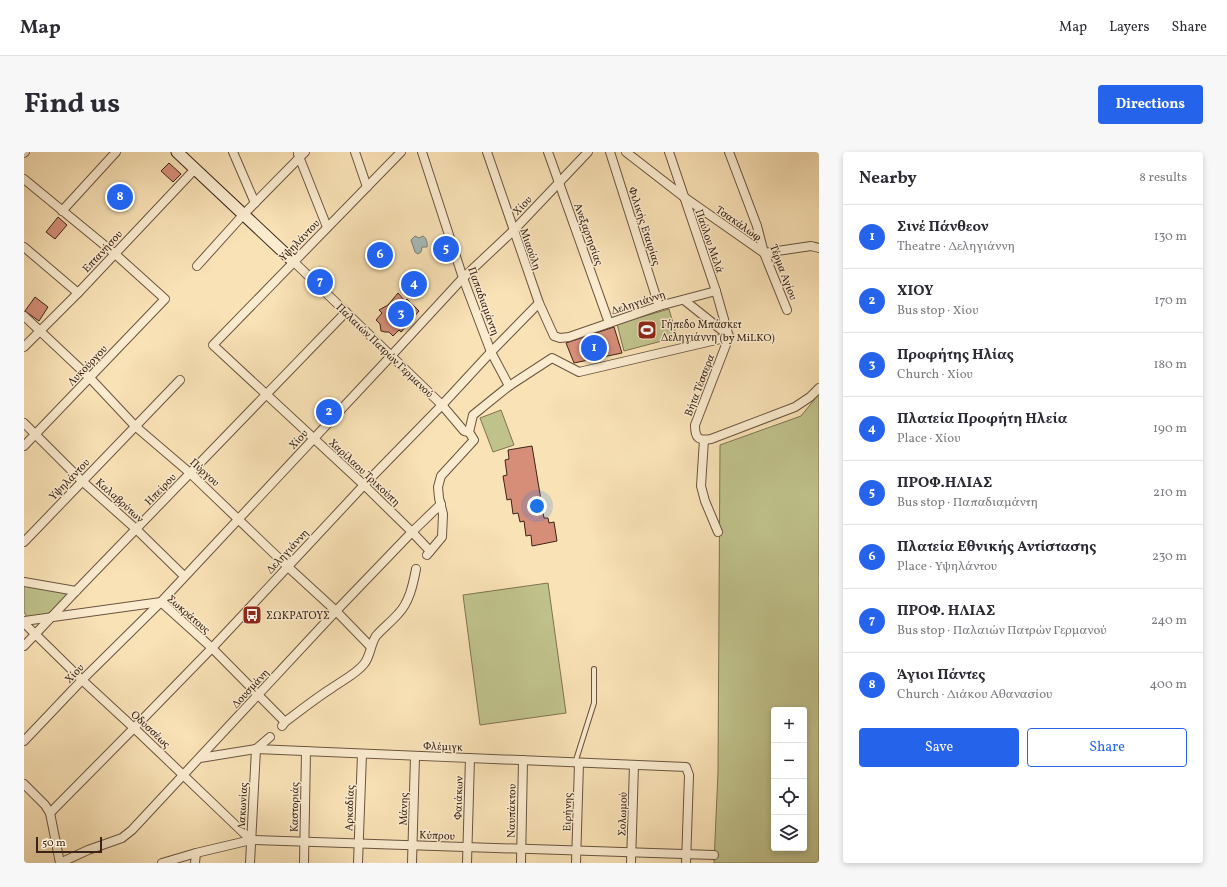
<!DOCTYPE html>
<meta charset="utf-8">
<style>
body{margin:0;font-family:Vollkorn,serif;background:#f7f7f7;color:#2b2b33}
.controls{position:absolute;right:12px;bottom:12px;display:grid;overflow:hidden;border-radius:4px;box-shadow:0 2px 6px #0003}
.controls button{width:36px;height:36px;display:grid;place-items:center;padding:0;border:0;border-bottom:1px solid #e1e1e2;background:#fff;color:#2b2b33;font:20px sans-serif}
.scale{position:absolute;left:12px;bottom:10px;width:66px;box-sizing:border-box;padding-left:4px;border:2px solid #3b2417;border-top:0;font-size:11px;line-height:14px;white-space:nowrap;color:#3b2417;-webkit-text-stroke:3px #fbecd0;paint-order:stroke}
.you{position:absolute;left:513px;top:354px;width:14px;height:14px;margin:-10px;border:3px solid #fff;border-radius:50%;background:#1a73e8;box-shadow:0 0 0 6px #1a73e833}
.badge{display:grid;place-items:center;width:26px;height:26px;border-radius:50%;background:#2563eb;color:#fff;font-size:13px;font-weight:700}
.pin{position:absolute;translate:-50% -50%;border:2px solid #fff;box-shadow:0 1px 4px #0006}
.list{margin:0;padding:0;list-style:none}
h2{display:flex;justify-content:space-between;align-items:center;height:52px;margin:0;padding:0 16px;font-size:17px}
h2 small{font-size:13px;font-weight:400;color:#7c7c81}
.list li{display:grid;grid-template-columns:26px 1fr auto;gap:12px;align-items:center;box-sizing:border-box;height:64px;padding:0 16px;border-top:1px solid #e1e1e2}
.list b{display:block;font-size:15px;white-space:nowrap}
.list p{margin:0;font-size:13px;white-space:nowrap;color:#7c7c81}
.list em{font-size:13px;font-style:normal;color:#7c7c81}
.actions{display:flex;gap:8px;padding:12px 16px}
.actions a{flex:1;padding:9px 0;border:1px solid #2563eb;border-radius:4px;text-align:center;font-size:14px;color:#2563eb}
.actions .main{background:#2563eb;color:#fff}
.icon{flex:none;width:22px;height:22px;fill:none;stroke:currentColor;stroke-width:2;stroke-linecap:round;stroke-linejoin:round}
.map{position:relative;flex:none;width:795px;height:711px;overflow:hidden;border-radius:4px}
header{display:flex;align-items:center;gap:24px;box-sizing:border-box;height:56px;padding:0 20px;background:#fff;border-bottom:1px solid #e1e1e2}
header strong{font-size:19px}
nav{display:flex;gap:22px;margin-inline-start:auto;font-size:14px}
.intro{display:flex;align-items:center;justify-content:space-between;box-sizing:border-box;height:96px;padding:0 24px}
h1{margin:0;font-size:28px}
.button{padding:10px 18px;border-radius:4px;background:#2563eb;color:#fff;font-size:14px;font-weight:700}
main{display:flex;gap:24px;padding:0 24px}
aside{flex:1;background:#fff;border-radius:4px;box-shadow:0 2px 6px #0003}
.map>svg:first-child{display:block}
.green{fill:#c0c28c;stroke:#7e7352;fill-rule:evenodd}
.water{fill:#a3bbba;stroke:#797f79}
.building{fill:#d68e79;stroke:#3b2417}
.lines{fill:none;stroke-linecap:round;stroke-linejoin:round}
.lane-casing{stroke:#6a543f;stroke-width:6}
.street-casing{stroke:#6a543f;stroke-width:10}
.secondary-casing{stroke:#3b2417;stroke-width:13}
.lane{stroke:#fbecd0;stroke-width:4}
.street{stroke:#fbecd0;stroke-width:8}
.secondary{stroke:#fbecd0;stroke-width:11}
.labels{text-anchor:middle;stroke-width:3;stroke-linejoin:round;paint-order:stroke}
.street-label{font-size:11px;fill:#3b2417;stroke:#fbecd0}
.poi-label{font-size:11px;fill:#3b2417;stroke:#fbecd0;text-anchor:start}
</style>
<header>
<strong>Map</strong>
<nav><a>Map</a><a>Layers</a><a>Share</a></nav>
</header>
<div class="intro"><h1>Find us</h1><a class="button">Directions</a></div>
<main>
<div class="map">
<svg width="795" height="711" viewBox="0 0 795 711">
<rect width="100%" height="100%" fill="#f9e2b6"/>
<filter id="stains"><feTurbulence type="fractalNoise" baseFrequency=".005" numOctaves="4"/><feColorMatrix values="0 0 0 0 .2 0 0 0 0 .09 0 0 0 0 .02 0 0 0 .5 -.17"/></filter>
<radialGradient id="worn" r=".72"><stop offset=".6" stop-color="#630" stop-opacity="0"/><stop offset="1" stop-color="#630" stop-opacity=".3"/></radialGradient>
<g class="green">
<polygon points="645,157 653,185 600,199 593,172"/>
<path d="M 795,242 L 795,711 L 690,711 L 694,620 L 696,293 L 777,264 ZM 750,558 L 780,558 L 780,696 L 750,696 Z"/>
<polygon points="477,258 490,293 469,300 456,266"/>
<polygon points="524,431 542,561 456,573 439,443"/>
<polygon points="0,434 46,441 23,463 3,465 0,460"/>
</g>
<g class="water">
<path d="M 391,84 L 395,86 L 399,84 C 402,85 404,91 403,95 L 398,95 L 397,100 L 394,102 L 391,100 L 387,88 Z"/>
<polygon points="360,90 366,92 368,97 365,101 360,102 357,111 356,109 358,101 356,94"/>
</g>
<g class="building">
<polygon points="145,11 157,22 149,30 137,19"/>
<polygon points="34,65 43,73 31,87 22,80"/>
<polygon points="374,141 381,149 383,147 395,159 377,180 375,178 369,184 365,180 361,180 357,179 356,172 352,168 358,161 355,158 364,153"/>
<polygon points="11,145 24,155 15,169 1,159"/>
<polygon points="590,175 598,201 550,211 542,191"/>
<polygon points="508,294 520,366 524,366 525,371 530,370 533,389 508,394 507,383 502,384 500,369 496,370 494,361 489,362 487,347 483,348 479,324 483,323 481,308 485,307 484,298"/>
</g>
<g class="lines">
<defs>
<polyline id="lane" points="551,611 570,551 570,517"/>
<g id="street">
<polyline points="209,0 231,51"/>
<polyline points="331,0 343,35"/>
<polyline points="377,0 189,193 340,333 388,380 406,399"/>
<polyline points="398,0 439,126 467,200 485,234"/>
<polyline points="463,0 515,151 530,184 536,186 545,185 635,154 692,139"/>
<polyline points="524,0 585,171"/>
<polyline points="586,0 635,154"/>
<polyline points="602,0 660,45 740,101 787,94 795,96"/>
<polyline points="645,0 692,139 705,185"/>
<polyline points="705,0 733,74 740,101 763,158"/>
<polyline points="0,1 1,0"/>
<polyline points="274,2 303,75"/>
<polyline points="0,27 90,101 141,147 0,294"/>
<polyline points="38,59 92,0"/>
<polyline points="0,95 54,141"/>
<polyline points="269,109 418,253 440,279 445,280"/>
<polyline points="173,114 219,63 281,0"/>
<polyline points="660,148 705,184"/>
<polyline points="0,164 66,226 111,274 166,321 264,415 312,459 346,494"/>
<path d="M 705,185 L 671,273 C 671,286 674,289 687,287 L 771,255 L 786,245 L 795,236"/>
<polyline points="0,195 54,141 171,17"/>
<polyline points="0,271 58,329 112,377 160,424"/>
<polyline points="680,288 677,334 681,349 694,380"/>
<polyline points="0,390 156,228"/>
<polyline points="403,403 418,385 419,362 415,346 414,335 417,324 450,288 445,280 449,263 485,234 528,206 555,220 705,185"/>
<polyline points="0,430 52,439"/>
<polyline points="137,450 188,496 261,570"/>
<polyline points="0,469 137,450"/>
<polyline points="0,471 58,528 110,576 227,688"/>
<polyline points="0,494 52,439 322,160"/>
<path d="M 258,574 L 261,570 C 277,558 292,546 308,536 C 319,528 332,522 340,512 C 347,503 346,493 352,484 C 359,476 367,470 374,462 C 385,451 389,433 392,417"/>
<polyline points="0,589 58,528 137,450 367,204 439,126 489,79 564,0"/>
<polyline points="232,597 246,585"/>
<polyline points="176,606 232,597 662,615 665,623 662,711"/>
<polyline points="0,632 21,653 26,661 36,711"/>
<polyline points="26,661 110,576 188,496 340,333 418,253 467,200 515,151"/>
<polyline points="36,711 64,698 98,686 108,678 312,459 388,380 417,352"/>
<polyline points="138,711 172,701 227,688 690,703"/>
<polyline points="171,711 172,701"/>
<polyline points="226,711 232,597"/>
<polyline points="280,711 282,599"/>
<polyline points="334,711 338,602"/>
<polyline points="388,711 391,604"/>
<polyline points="443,711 446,606"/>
<polyline points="497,711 499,608"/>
<polyline points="552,711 555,611"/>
<polyline points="607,711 610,613"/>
</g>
<polyline id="secondary" points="153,0 269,109"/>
</defs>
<use href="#lane" class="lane-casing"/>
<use href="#street" class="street-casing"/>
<use href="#secondary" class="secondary-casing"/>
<use href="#lane" class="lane"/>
<use href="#street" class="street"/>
<use href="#secondary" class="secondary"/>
</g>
<defs>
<symbol id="stadium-square" viewBox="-11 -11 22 22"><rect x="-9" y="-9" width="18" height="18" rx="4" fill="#8f2418" stroke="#fbecd0"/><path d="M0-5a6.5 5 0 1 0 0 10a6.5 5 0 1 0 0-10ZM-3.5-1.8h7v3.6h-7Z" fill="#fff"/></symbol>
<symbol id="bus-square" viewBox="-11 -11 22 22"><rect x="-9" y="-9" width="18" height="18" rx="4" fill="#8f2418" stroke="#fbecd0"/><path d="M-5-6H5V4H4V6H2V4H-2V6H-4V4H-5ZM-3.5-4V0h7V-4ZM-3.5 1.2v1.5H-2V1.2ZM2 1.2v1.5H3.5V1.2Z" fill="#fff"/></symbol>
</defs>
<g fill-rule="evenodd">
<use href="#stadium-square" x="612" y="167" width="22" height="22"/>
<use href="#bus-square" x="217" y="452" width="22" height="22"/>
</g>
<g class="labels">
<g class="street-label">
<text transform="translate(498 53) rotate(-46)" y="4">Χίου</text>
<text transform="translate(715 71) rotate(35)" y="4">Τσακάλωφ</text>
<text transform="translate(621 74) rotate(72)" y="4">Φιλικής Εταιρίας</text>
<text transform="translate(565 82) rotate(70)" y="4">Ανεξαρτησίας</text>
<text transform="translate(275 88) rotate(-46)" y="4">Υψηλάντου</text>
<text transform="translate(686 89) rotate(71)" y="4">Παύλου Μελά</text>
<text transform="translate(507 97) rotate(71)" y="4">Μιαούλη</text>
<text transform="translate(78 99) rotate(-47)" y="4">Επτανήσου</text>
<text transform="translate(760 120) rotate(69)" y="4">Τέρμα Αγίου</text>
<text transform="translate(460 149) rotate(70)" y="4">Παπαδιαμάντη</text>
<text transform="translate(614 150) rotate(-18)" y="4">Δεληγιάννη</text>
<text transform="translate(361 198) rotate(44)" y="4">Παλαιών Πατρών Γερμανού</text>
<text transform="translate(63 213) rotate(-46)" y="4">Λυκούργου</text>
<text transform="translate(675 233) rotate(-69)" y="4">Βήτα Τέσσερα</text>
<text transform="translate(274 287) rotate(-47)" y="4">Χίου</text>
<text transform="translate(181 320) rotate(42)" y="4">Πύργου</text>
<text transform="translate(341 320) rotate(43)" y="4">Χαρίλαου Τρικούπη</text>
<text transform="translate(45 327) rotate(-46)" y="4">Υψηλάντου</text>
<text transform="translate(136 337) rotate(-46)" y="4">Ηπείρου</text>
<text transform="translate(96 348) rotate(42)" y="4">Καλαβρύτων</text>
<text transform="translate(263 399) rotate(-47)" y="4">Δεληγιάννη</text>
<text transform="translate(165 462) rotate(41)" y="4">Σωκράτους</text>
<text transform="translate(50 521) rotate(-46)" y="4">Χίου</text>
<text transform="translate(226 536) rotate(-47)" y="4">Δουσμάνη</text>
<text transform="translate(127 577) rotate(43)" y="4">Οδυσσέως</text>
<text transform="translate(419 594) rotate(2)" y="4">Φλέμιγκ</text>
<text transform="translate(434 646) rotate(-88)" y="4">Φαιάκων</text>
<text transform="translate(218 654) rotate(-87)" y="4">Λακωνίας</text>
<text transform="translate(270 655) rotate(-89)" y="4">Καστοριάς</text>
<text transform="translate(325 656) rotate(-88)" y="4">Αρκαδίας</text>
<text transform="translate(379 657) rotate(-88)" y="4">Μάνης</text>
<text transform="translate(487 659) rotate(-89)" y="4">Ναυπάκτου</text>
<text transform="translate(543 660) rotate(-88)" y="4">Ειρήνης</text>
<text transform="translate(598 662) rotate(-88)" y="4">Σολωμού</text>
<text transform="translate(413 683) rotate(2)" y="4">Κύπρου</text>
</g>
<g class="poi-label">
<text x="637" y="176">Γήπεδο Μπάσκετ<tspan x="637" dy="13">Δεληγιάννη (by MiLKO)</tspan></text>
<text x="242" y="467">ΣΩΚΡΑΤΟΥΣ</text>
</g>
</g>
<rect width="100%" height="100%" filter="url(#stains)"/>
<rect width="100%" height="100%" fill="url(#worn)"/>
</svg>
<div class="controls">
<button>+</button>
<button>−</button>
<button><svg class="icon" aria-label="locate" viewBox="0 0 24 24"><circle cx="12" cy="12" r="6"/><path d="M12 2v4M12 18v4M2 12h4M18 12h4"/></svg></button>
<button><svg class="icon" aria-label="layers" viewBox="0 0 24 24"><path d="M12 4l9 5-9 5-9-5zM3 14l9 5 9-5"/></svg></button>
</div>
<div class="scale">50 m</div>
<div class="you"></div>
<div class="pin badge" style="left:570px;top:196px">1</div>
<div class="pin badge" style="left:305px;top:260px">2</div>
<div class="pin badge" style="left:377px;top:162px">3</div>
<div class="pin badge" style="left:390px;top:132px">4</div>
<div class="pin badge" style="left:422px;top:97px">5</div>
<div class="pin badge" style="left:356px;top:103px">6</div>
<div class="pin badge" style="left:296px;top:130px">7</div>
<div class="pin badge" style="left:96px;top:45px">8</div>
</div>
<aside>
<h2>Nearby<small>8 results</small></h2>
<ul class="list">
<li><span class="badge">1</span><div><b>Σινέ Πάνθεον</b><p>Theatre · Δεληγιάννη</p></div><em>130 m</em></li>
<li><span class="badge">2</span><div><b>ΧΙΟΥ</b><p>Bus stop · Χίου</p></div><em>170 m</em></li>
<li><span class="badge">3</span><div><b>Προφήτης Ηλίας</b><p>Church · Χίου</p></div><em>180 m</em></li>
<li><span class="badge">4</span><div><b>Πλατεία Προφήτη Ηλεία</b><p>Place · Χίου</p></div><em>190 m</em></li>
<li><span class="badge">5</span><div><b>ΠΡΟΦ.ΗΛΙΑΣ</b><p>Bus stop · Παπαδιαμάντη</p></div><em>210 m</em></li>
<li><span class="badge">6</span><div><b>Πλατεία Εθνικής Αντίστασης</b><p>Place · Υψηλάντου</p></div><em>230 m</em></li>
<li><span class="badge">7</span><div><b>ΠΡΟΦ. ΗΛΙΑΣ</b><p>Bus stop · Παλαιών Πατρών Γερμανού</p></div><em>240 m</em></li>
<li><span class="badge">8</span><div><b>Άγιοι Πάντες</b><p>Church · Διάκου Αθανασίου</p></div><em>400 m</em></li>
</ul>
<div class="actions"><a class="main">Save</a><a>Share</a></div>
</aside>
</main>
